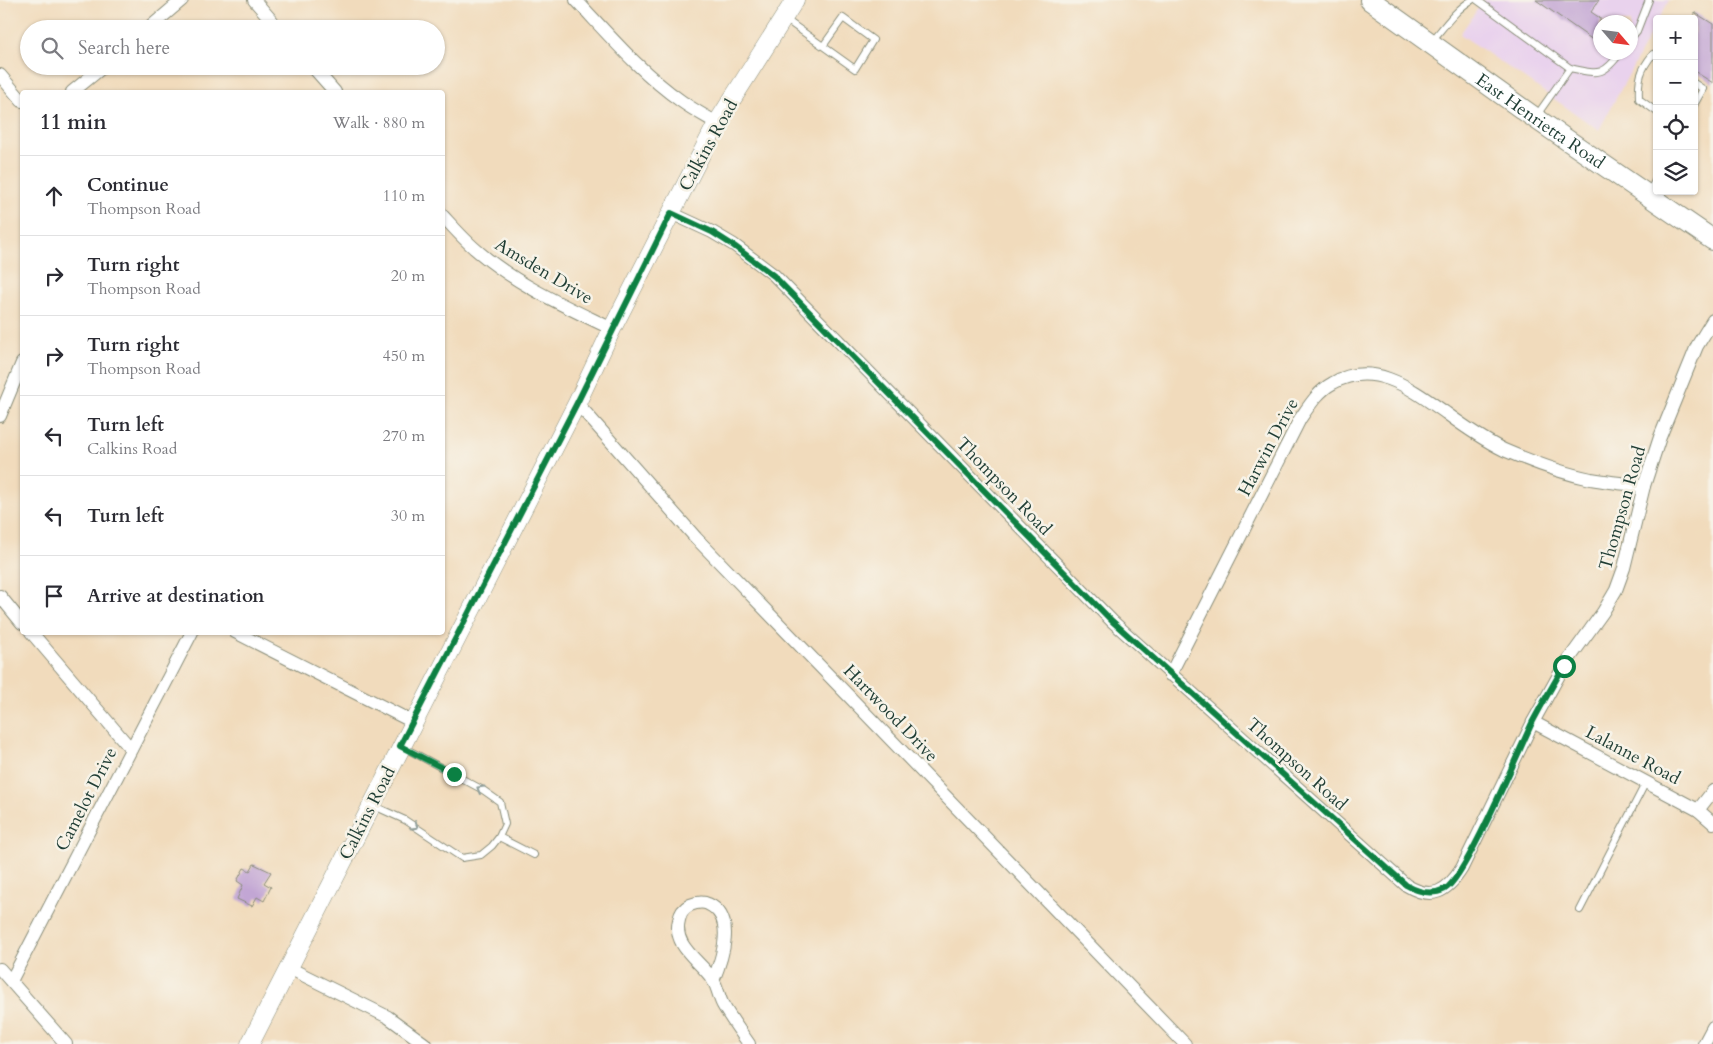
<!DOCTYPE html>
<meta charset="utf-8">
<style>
:root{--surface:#fff;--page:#f2f2f3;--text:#2b2b33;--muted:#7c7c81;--line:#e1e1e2}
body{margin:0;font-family:Cardo,serif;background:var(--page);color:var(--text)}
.controls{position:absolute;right:15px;top:15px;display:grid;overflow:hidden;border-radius:5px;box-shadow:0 1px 4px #0004}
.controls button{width:45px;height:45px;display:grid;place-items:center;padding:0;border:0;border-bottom:1px solid var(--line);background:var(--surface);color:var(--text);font:25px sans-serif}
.compass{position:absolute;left:1593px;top:15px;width:45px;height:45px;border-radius:50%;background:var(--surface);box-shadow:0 1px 4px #0004;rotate:118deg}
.stop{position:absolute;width:15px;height:15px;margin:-11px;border:4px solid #0b8043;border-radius:50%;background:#fff}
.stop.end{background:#0b8043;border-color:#fff;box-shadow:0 1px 5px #0008}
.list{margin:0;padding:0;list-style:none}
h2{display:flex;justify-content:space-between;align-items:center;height:65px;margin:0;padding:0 20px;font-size:21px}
h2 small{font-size:16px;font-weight:400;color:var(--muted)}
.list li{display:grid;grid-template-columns:32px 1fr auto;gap:15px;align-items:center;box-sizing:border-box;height:80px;padding:0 20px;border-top:1px solid var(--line)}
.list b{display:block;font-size:19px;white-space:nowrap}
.list p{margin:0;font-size:16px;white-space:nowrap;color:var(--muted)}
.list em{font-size:16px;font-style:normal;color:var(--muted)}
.icon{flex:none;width:28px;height:28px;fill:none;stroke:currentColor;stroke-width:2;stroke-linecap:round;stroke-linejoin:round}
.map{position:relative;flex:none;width:1713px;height:1044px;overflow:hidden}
.search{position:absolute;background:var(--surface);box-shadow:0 1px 4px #0004;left:20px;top:20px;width:425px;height:55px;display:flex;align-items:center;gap:12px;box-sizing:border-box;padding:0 18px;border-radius:28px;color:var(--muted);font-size:19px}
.panel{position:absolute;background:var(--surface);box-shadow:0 1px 4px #0004;left:20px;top:90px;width:425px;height:545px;border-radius:5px}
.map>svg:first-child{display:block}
.built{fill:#e9d2ed;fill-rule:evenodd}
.building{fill:#c2a6d4}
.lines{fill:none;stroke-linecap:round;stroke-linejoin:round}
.service-casing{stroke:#888c78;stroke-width:8}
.minor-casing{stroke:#888c78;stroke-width:14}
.secondary-casing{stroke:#888c78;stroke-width:19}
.primary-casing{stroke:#888c78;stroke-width:22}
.service{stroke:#fff;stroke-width:6}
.minor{stroke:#fff;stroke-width:12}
.secondary{stroke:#fff;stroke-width:18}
.primary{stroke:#fff;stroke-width:20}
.oneway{stroke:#8f9e9a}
.route{stroke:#0b8043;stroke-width:6}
.labels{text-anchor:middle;stroke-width:5;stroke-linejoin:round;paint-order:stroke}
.street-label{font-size:18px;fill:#1f3d34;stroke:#f7f3e8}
</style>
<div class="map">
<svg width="1713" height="1044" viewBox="0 0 1713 1044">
<rect width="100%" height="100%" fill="#f7f3e8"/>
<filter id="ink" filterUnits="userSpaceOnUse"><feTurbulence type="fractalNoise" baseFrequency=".02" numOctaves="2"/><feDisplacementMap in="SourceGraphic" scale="10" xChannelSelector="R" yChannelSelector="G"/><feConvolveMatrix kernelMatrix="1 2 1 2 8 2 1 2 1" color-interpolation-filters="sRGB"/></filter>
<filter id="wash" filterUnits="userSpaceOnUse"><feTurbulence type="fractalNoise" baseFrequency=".0096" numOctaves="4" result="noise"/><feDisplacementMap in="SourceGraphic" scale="20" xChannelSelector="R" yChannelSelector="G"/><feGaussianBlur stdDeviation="1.12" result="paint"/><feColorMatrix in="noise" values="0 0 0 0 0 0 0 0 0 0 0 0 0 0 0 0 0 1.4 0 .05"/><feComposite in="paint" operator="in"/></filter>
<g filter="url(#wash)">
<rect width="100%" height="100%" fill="#f1dbbc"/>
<path class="built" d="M1484,0H1669L1659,19H1657V22L1599,130L1460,34ZM1600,22H1630V52H1600Z"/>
<g id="blocks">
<g class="building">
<polygon points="1536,0 1599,0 1591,12 1600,18 1600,45"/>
<polygon points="1694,12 1713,24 1713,83 1694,71"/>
<polygon points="254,864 271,872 264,883 271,887 264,901 257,897 252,906 237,899 243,885 237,881 244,868 250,871"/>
</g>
</g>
</g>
<g filter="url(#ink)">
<use href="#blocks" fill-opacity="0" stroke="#888c78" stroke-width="1"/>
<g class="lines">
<g class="service-casing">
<g id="service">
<polyline points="1477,0 1570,68"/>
<polyline points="785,19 855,69 873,40 843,18 823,46"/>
<polyline points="1630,39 1637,31 1649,0"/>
<path d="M1431,42C1443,28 1456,9 1472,0"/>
<path d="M1657,57L1653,54C1640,70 1638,79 1639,99L1657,112"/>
<polyline points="1694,83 1703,89 1694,105"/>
<path d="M1537,115L1570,68C1598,74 1603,77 1621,52"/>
<polyline points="1648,194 1657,177"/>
<polyline points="372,805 405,820 462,858 481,855 492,846 499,837 505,824 500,802 483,790 403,747"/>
<polyline points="499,837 534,855"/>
<polyline points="1580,910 1646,782"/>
</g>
</g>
<g class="minor-casing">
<g id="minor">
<polyline points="254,0 279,29"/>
<path d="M576,0C609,35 641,73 681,101C692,109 705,116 717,123"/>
<polyline points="148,29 182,0"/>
<polyline points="312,66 335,92"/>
<polyline points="0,75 22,101"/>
<polyline points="72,92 104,66"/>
<path d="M671,213L712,232L734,245L774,275L1112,621L1406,885C1432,901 1447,892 1462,868L1533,722L1564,666L1603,612L1616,590L1624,568L1644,486L1660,437L1697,346L1713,320"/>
<path d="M442,215C454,228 466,242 480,253C519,286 567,307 612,329"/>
<polyline points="577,403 696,538 1185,1044"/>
<polyline points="0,416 22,363"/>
<polyline points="0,596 22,623"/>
<polyline points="31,632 131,749"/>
<polyline points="235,632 413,722"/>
<path d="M1170,675L1300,419C1309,406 1318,391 1333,383C1374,359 1413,390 1446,413C1465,427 1484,440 1504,450C1532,462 1561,473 1591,479C1608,482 1626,484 1644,486"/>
<polyline points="1533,722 1698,810 1713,823"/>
<polyline points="1698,810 1713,791"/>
<polyline points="289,968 388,1017 425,1044"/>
<polyline points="0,969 66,1044"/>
<polyline points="11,981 192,632"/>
<path d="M713,981C722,959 737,917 708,904C702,901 695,903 690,905C684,908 680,914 679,920C672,947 701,961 713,980C718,988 719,998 723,1005C731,1019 740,1031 749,1044"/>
<polyline points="1704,1044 1713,1027"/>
</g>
</g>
<g class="secondary-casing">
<polyline id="secondary" points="250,1044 577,403 612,329 717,123 795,0"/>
</g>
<g class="primary-casing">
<g id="primary">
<path id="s1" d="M1370,0L1535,118L1713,240"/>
</g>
</g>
<use href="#service" class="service"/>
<use href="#minor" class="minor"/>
<use href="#secondary" class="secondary"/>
<use href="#primary" class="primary"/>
</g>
<defs><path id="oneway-chevron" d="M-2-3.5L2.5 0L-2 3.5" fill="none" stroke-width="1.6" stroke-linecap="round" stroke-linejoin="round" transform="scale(1.25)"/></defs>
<g class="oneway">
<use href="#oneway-chevron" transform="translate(480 789) rotate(-149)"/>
<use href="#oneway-chevron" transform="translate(415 826) rotate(32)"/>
</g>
</g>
<g class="lines" filter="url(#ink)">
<path class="route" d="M454,774L400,746L577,403L671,213L712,232L734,246L774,276L1112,621L1406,885C1418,892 1431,896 1445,889C1465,879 1519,750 1532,723C1542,704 1553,685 1564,666"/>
</g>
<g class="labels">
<g class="street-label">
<text dy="6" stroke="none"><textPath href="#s1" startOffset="209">East Henrietta Road</textPath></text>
<text transform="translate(708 145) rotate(-61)" y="6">Calkins Road</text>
<text transform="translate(544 271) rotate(31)" y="6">Amsden Drive</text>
<text transform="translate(1268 447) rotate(-62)" y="6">Harwin Drive</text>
<text transform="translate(1004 486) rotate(46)" y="6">Thompson Road</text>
<text transform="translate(1622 508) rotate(-74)" y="6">Thompson Road</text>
<text transform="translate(891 713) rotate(46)" y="6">Hartwood Drive</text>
<text transform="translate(1633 755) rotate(28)" y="6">Lalanne Road</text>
<text transform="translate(1297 764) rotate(42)" y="6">Thompson Road</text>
<text transform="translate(86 799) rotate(-63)" y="6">Camelot Drive</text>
<text transform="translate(367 813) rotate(-63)" y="6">Calkins Road</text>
</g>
</g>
</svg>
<div class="controls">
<button>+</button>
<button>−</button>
<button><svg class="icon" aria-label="locate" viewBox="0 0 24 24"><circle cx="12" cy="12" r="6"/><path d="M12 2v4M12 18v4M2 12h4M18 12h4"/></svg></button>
<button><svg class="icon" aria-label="layers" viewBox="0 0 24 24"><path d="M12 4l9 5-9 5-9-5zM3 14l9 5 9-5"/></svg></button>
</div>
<svg class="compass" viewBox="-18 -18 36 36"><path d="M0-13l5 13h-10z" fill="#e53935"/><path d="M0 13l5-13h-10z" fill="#7c7c81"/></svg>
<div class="stop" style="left:1564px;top:666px"></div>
<div class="stop end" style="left:454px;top:774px"></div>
<div class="search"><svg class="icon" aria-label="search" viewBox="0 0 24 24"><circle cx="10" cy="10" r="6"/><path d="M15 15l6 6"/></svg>Search here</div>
<section class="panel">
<h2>11 min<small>Walk · 880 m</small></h2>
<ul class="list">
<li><svg class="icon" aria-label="ahead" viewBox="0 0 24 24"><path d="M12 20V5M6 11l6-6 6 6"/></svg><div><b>Continue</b><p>Thompson Road</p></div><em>110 m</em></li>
<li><svg class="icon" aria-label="right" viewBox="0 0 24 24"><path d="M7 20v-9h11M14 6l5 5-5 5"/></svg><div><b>Turn right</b><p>Thompson Road</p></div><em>20 m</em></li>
<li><svg class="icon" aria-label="right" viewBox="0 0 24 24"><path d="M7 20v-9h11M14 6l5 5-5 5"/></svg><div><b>Turn right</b><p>Thompson Road</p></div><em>450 m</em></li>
<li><svg class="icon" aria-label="left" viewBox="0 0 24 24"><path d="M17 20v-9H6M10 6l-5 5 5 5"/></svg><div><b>Turn left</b><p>Calkins Road</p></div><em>270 m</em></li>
<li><svg class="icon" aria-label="left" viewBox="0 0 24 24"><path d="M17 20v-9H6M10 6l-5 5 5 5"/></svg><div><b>Turn left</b></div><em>30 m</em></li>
<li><svg class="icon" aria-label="arrive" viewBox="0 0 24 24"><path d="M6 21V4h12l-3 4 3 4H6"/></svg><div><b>Arrive at destination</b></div></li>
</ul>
</section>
</div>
